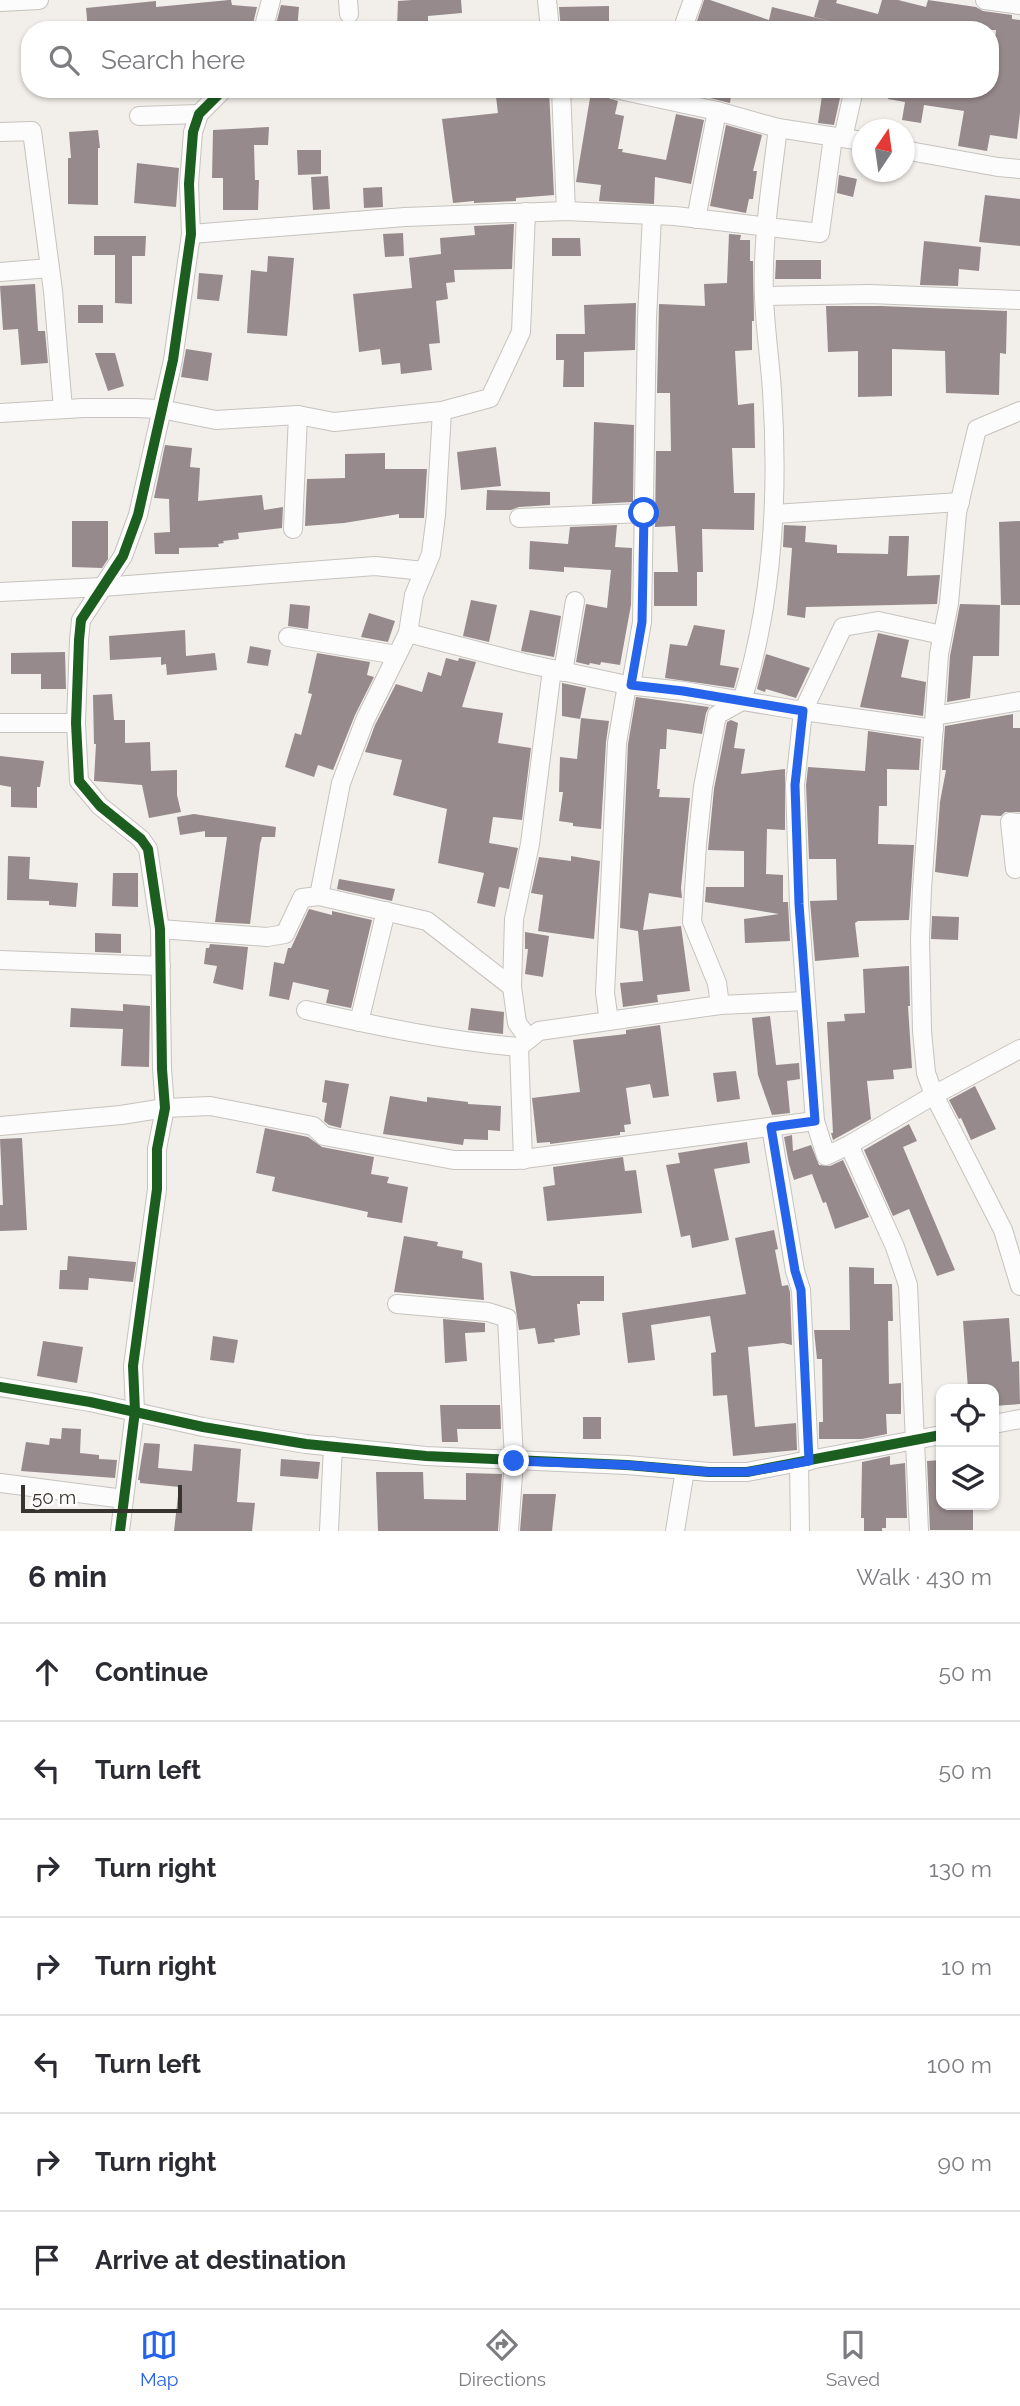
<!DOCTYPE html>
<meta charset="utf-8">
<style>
:root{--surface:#fff;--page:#f7f7f7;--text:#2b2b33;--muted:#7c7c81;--line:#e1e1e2;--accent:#2563eb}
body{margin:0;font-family:Raleway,sans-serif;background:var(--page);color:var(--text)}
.controls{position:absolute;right:21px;bottom:21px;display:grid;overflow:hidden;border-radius:14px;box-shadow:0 2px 5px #0004}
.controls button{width:63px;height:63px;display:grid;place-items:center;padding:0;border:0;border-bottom:2px solid var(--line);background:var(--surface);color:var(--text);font:35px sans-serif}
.compass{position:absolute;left:852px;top:119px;width:63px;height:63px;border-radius:50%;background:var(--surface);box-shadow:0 2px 5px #0004;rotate:13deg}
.scale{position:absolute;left:21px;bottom:18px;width:161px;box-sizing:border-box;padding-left:7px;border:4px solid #373430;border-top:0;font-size:19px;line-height:24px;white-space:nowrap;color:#373430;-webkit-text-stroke:5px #fefdfb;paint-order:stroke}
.stop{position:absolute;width:21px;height:21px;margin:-16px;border:5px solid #2563eb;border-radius:50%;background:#fff}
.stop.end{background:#2563eb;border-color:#fff;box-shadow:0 2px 7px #0008}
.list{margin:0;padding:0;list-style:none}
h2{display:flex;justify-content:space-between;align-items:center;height:91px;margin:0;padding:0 28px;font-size:30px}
h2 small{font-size:23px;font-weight:400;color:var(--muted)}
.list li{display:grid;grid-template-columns:46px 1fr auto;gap:21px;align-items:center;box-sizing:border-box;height:98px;padding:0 28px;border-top:2px solid var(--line)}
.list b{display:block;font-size:26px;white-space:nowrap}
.list em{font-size:23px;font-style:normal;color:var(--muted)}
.icon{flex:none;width:38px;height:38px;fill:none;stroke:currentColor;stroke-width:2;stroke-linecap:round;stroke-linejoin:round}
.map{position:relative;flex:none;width:1020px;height:1531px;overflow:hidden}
.search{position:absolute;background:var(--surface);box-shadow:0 2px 5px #0004;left:21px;right:21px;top:21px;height:77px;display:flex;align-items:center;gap:18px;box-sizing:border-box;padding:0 24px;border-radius:28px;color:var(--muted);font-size:26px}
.sheet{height:777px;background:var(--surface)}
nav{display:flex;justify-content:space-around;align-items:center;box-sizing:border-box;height:98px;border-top:2px solid var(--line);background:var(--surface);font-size:19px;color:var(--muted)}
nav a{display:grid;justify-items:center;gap:4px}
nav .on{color:var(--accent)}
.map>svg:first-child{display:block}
.building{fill:#978a8d}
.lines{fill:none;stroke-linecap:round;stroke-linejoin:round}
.street-casing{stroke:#c6c3bf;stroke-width:20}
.street{stroke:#fdfcfc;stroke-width:18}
.cycleway-casing{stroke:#fefdfb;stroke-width:15}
.cycleway{stroke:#1b5e20;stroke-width:10}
.route{stroke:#2563eb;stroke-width:9}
</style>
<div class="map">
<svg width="1020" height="1531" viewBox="0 0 1020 1531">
<rect width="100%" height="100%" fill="#f2eee9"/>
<g class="building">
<polygon points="229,0 231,0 232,5 257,7 253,24 233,23 234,30 88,30 86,8 156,1 156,7"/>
<polygon points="412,0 461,0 462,13 428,16 428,26 397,28 398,1"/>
<polygon points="704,0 710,0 769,20 772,7 837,23 814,17 819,0 837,0 836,3 878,14 882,0 898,0 926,7 928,0 976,7 983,11 1012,15 1012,19 1020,20 1020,113 1017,139 990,135 987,151 958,146 964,111 924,105 921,123 902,120 905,102 888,99 889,89 991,89 996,30 861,30 837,23 837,30 694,30"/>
<polygon points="281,5 299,7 297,30 275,28"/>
<polygon points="609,6 609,30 561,30 559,7"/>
<polygon points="495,89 549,89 554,195 516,198 516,201 474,203 474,201 453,203 442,119 498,113"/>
<polygon points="681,89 706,89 731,94 730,103 681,91"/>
<polygon points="823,89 842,89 834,125 818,123"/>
<polygon points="591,92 605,94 608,98 618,101 615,114 624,116 618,149 623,149 622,152 666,160 676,114 704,120 691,184 655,177 654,204 599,201 601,185 576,182"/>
<polygon points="726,125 762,135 753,171 757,171 753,199 749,199 746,213 710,206"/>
<polygon points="269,127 268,145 254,145 255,180 259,180 258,210 223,210 223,178 212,178 213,130"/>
<polygon points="98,130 100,148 98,148 98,205 68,204 68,158 71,158 69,132"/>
<polygon points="297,150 321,150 321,174 298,175"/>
<polygon points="137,163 179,168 176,207 134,203"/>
<polygon points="839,175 857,179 853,197 837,193"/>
<polygon points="328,176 330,209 313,210 311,177"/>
<polygon points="382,187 383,207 364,208 363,188"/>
<polygon points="985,195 1020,199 1020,246 979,242"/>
<polygon points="514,224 512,269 454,270 455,282 446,283 448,299 436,301 440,343 429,344 432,370 401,374 400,363 382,365 380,349 359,352 353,294 412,288 409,258 441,254 440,238 475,235 474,226"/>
<polygon points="403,233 404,256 385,257 383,234"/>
<polygon points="729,234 741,235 740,240 750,240 750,261 753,261 754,321 752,321 752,350 735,351 738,405 754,403 755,448 732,448 734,493 755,493 754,530 702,529 703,572 697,572 697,606 654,606 654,572 678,572 675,526 655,527 656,451 671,451 670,393 657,393 659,304 705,306 704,284 727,283"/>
<polygon points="94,236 146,236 145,256 132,256 132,304 115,303 115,255 94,255"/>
<polygon points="552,238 580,238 581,256 552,256"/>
<polygon points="924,241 981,247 979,271 959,269 958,286 920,285"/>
<polygon points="268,256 294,258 287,336 247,333 251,270 267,272"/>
<polygon points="776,260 821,260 821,279 775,279"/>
<polygon points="199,273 223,275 219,301 197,299"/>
<polygon points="35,284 38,331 45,331 48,363 21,365 18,329 3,330 0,286"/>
<polygon points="636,303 635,350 584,352 584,387 563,387 564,360 556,360 556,334 585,334 584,305"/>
<rect x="78" y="305" width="25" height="18"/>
<polygon points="826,306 881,306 1007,311 1006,354 1000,353 999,395 946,393 945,351 892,349 892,396 858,397 858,351 828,352"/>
<polygon points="186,349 212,353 208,381 181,377"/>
<polygon points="95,353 115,353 124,386 108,391"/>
<polygon points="594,422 634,425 633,502 592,504"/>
<polygon points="165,445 192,448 190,467 200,468 198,501 262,495 264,510 283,507 282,528 238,533 239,539 223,541 224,543 218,544 219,547 179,548 179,554 155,554 154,533 170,532 169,499 154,498"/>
<polygon points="496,447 501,486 461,490 457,452"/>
<polygon points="385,453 385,469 427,469 424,518 399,518 399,514 344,523 305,526 307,479 345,478 345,454"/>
<polygon points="487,490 550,492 550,505 519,507 511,510 486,510"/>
<polygon points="72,521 108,521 108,559 102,568 72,567"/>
<polygon points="1020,521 1020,605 1001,605 999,522"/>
<polygon points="617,525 615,547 632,548 631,605 620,665 601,662 600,665 590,663 589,665 576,662 586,604 607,608 611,570 564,567 564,572 529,569 530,541 568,544 570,527"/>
<polygon points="784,525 806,526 805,542 837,545 837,553 888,554 889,536 909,536 907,576 940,575 937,604 806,607 805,618 787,615 792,548 783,547"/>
<polygon points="471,600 497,605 489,642 463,636"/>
<polygon points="290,604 310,606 308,629 288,626"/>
<polygon points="960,604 1000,605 999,656 973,656 970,698 947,702 950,656"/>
<polygon points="530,610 561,616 554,657 521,651"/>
<polygon points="369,613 395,621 388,642 361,637"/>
<polygon points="694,625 725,630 720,665 739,668 734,688 665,678 670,644 687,646"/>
<polygon points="185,630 186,656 215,653 217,670 167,675 166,664 161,665 161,657 110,660 109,636"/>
<polygon points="878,633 909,640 901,677 926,682 923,716 860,707"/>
<polygon points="250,646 271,650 268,666 247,663"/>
<polygon points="65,652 66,689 41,689 41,674 11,674 11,653"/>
<polygon points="317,653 370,662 367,675 374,677 355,715 333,770 318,765 314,777 285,767 295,733 301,735 312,694 308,693"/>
<polygon points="766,654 810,668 796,698 766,689 765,692 757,689"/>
<polygon points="446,658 458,661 459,658 476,662 462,707 503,713 498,743 531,748 522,820 493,817 489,843 518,848 509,889 499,887 495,907 477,903 484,873 438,863 447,809 393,795 402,760 365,752 375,725 396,684 422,692 428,672 441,676"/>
<polygon points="562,683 586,688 580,719 562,716"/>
<polygon points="112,694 114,720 125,720 125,743 150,742 151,771 177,770 177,795 181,812 149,818 142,785 94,781 96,744 94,744 93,695"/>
<polygon points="636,697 709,707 706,713 702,734 667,729 666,749 660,749 657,789 660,789 659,797 690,798 681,888 682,898 649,893 643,930 681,926 690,991 657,995 658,1002 623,1007 620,983 643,981 638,931 620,928 628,744"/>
<polygon points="1013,714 1013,728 1020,728 1020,812 1005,812 1001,816 981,815 968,877 935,872 940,802 946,770 942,770 945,726"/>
<polygon points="581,718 609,721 606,742 601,829 573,826 573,823 559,821 563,792 559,792 560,757 577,759"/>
<polygon points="731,720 738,723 734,748 745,749 741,774 785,769 785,830 767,829 766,874 783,875 783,902 788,902 790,941 745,943 744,919 779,914 705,902 706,887 744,887 744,851 708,850 714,789 727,722"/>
<polygon points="868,731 921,739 919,770 887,769 887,806 879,806 878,844 914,845 909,920 858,921 855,923 859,957 815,961 810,901 837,900 836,859 809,859 806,785 808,767 865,771"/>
<polygon points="0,756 44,761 40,787 37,787 37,808 11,807 11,787 0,785"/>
<polygon points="194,814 276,827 275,837 262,837 260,844 250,924 215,922 227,837 205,837 205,831 180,835 177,817"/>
<polygon points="8,856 30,857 29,879 78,883 76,907 49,905 49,901 7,900"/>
<polygon points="571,856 600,861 594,939 538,931 543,895 531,893 539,857 571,861"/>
<polygon points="113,873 138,873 138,907 112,906"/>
<polygon points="339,879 395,889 392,901 337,889"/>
<polygon points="309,909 332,915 332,911 372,920 351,1008 326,1003 329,990 293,982 289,1000 269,996 274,962 284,964 288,948 291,948"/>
<polygon points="932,916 959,917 958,940 931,939"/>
<polygon points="525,932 549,936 543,977 525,974 528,949 525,949"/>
<polygon points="95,933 121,934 121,953 95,952"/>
<polygon points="210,944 248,947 243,990 213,983 217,966 204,964 206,948 209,948"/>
<polygon points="909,966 910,1006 908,1006 912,1068 893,1070 894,1079 867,1081 871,1119 833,1140 831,1133 833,1133 827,1022 845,1021 844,1014 865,1013 863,969"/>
<polygon points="123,1004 150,1006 149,1067 121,1066 123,1029 70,1027 71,1008 123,1011"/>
<polygon points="471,1008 504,1012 503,1034 468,1030"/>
<polygon points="770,1016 776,1065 799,1063 800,1079 787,1081 790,1113 772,1115 758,1075 752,1018"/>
<polygon points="660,1025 669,1096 653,1098 650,1084 626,1088 631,1124 624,1125 625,1132 620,1132 620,1135 550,1144 550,1142 537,1143 532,1098 580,1092 573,1040 626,1034 626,1030"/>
<polygon points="736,1071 740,1099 717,1102 713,1073"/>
<polygon points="325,1080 349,1084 341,1128 329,1125 324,1121 327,1103 322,1102"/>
<polygon points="975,1086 996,1129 971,1140 961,1118 959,1119 949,1100"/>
<polygon points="390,1096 427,1102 427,1097 468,1102 468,1104 501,1106 500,1131 488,1130 488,1140 464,1139 463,1145 383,1134"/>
<polygon points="909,1124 917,1141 903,1147 955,1270 937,1276 909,1209 893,1216 864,1150"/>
<polygon points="265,1128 308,1137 322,1147 374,1157 371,1174 389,1177 387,1183 408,1187 402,1223 367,1217 368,1212 272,1191 275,1177 256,1173"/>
<polygon points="792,1135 793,1151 811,1145 819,1165 830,1166 843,1160 869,1217 835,1229 826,1202 823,1203 812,1174 794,1180 789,1164 784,1137"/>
<polygon points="22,1138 27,1230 0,1231 0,1205 3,1205 0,1139"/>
<polygon points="747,1142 750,1163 714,1169 729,1240 692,1248 690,1235 681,1237 666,1165 680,1163 678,1153"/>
<polygon points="623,1157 625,1171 636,1170 642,1213 547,1221 543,1187 555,1185 553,1167"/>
<polygon points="774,1230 778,1249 775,1250 782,1286 788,1285 790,1292 792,1345 783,1343 748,1347 755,1427 796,1423 797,1450 733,1456 727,1395 713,1396 711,1353 716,1352 710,1316 651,1325 655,1360 628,1363 622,1313 746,1294 735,1238"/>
<polygon points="404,1236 438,1242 437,1246 463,1251 462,1258 482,1263 484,1300 394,1292"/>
<polygon points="68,1256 136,1262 133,1282 89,1278 88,1290 59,1289 60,1270 67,1270"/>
<polygon points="849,1267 874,1268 874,1284 892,1284 893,1321 888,1321 889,1384 901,1383 901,1414 886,1414 887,1434 862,1439 819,1439 819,1422 823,1422 822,1359 817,1359 814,1330 850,1330"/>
<polygon points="510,1271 533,1276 604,1276 604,1301 580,1301 580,1304 577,1304 580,1335 554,1339 555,1342 538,1344 535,1328 519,1330"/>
<polygon points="1009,1318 1012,1362 1019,1361 1020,1404 994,1406 994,1389 968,1389 963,1321"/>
<polygon points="443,1319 485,1323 485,1332 465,1333 467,1361 445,1363"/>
<polygon points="213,1336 238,1340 234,1363 210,1360"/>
<polygon points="43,1341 83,1347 77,1383 37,1376"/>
<polygon points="440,1405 500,1405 501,1429 457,1429 458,1442 442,1442"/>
<rect x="583" y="1417" width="18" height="22"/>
<polygon points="62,1428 81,1429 80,1453 99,1455 99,1459 117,1460 115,1478 21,1471 26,1442 49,1445 50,1438 61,1439"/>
<polygon points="144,1443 160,1444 158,1468 192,1471 194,1444 241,1449 237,1502 255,1503 252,1531 174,1531 179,1487 140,1483 140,1480 138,1480"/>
<polygon points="890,1456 890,1465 905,1463 907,1518 886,1518 886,1528 882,1528 882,1531 864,1531 864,1518 861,1518 862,1462"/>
<polygon points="281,1459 320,1462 318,1479 280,1476"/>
<polygon points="941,1460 941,1505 973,1505 973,1530 930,1530 927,1461"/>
<polygon points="376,1472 423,1472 424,1499 466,1500 466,1473 502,1474 498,1531 378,1531"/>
<polygon points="523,1494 556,1494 552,1531 520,1531"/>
</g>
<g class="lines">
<g class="street-casing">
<g id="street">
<polyline points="348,0 349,14"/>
<polyline points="547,0 550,30"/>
<polyline points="985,0 1020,5"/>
<polyline points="0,2 39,0"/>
<polyline points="263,30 271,0"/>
<polyline points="682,30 693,0"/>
<polyline points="561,89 566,211"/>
<polyline points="615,89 717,111 778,128 862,141"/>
<polyline points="139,116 199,114"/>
<polyline points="0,132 32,131 53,291 63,409"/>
<polyline points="843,138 854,89"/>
<polyline points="904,150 998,167 1020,169"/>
<polyline points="696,219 717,111"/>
<polyline points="191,234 405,217 566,211 675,216 820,233 833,137"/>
<polyline points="0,272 50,268"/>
<polyline points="764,296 870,294 1020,300"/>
<polyline points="1020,411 977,429 957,513 949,603 939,654 922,889 920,938 922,1031 926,1073 934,1095 1003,1230 1020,1286"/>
<polyline points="0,413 83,408 135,408 161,409 216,420 298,415 334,422 442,411 490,398 521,332 526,212"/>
<polyline points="774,514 960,502"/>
<polyline points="519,518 644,513"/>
<polyline points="293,529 298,415"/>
<polyline points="0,592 102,587 375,566 424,571"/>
<polyline points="408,633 524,663 627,685 683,691 803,711 934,729"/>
<polyline points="942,635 878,621 843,627 803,711 795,785 799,904 815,1121 826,1156 849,1145 934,1095 1020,1049"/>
<polyline points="288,637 397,655"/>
<polyline points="563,672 575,601"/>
<polyline points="631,685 642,622 647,318 652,215"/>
<polyline points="935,716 1020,701"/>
<polyline points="0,723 76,723"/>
<polyline points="1015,869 1010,822 1020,823"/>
<polyline points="319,896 341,783 365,720 408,633 414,595 431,554 436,515 442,411"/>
<polyline points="160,929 267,937 285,934 302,898 319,896 427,921 512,987"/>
<polyline points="0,960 161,966"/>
<path d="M720,1005L717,983L692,922L697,844L703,787L717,715L742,701C773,601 779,495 772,391C770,360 765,328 764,296C762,240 771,184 778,128"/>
<path d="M306,1010C376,1026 447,1041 519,1047"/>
<polyline points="609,1021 605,993 617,743 627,685"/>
<polyline points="359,1022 386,911"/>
<polyline points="529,1039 517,1023 512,987 514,919 530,844 552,669"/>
<polyline points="0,1126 121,1115 165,1108 210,1106 313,1126 324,1136 454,1160 516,1160 815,1121"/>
<polyline points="771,1127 795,1271 801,1290 809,1461"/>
<polyline points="849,1145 895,1247 908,1285 919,1531"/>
<polyline points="523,1160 519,1047 539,1031 720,1005 806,1001"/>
<polyline points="397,1304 488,1312 507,1318 514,1460 509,1531"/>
<polyline points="0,1387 90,1402 203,1427 306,1444 426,1456 627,1465 709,1472 747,1472 941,1435"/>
<polyline points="994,1424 1020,1419"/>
<polyline points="799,1462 800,1531"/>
<polyline points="0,1483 124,1499"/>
<polyline points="120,1531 135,1411 133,1366 157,1189 157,1149 165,1108 162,1069 160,929 148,849 141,839 100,806 79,781 76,723 79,640 81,620 123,556 138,515 173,360 191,234 189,184 193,132 199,114 224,89"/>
<polyline points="329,1531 333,1446"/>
<polyline points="675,1531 685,1470"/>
</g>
</g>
<use href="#street" class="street"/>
<g class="cycleway-casing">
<g id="cycleway">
<polyline points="0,1387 90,1402 203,1427 306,1444 426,1456 627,1465 709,1472 747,1472 941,1435"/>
<polyline points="120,1531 135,1411 133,1366 157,1189 157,1149 165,1108 162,1069 160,929 148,849 141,839 100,806 79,781 76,723 79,640 81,620 123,556 138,515 173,360 191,234 189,184 193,132 199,114 224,89"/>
</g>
</g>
<use href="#cycleway" class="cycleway"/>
</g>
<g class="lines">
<polyline class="route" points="514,1461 627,1465 709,1472 747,1472 809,1461 801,1290 795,1271 771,1127 815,1121 799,904 795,785 803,711 683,691 631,685 642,622 644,513"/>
</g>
</svg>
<div class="controls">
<button><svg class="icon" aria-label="locate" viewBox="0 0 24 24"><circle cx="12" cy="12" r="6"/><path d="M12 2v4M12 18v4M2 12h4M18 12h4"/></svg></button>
<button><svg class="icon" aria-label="layers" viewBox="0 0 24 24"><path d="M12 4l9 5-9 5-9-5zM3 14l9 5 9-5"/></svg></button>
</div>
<svg class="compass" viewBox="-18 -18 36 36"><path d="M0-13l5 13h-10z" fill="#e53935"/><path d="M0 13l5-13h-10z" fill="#7c7c81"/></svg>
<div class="scale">50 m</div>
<div class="stop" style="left:644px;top:513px"></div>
<div class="stop end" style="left:514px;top:1461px"></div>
<div class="search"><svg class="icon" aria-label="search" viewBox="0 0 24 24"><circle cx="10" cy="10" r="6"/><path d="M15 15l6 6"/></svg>Search here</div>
</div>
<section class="sheet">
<h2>6 min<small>Walk · 430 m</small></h2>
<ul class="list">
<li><svg class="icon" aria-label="ahead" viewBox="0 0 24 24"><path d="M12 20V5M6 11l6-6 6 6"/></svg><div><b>Continue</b></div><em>50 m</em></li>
<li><svg class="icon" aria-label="left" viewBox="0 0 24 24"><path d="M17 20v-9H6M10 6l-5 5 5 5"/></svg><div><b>Turn left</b></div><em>50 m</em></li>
<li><svg class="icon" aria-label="right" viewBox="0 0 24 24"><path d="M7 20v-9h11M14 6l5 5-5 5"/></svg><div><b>Turn right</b></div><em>130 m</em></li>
<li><svg class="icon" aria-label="right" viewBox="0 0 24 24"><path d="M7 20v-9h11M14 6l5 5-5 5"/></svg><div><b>Turn right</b></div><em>10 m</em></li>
<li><svg class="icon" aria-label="left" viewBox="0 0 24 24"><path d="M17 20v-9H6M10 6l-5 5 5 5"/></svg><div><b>Turn left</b></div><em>100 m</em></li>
<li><svg class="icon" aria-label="right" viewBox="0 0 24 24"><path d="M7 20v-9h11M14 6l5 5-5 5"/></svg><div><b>Turn right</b></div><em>90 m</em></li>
<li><svg class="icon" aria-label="arrive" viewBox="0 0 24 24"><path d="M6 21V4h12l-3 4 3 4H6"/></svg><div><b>Arrive at destination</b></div></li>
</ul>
</section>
<nav>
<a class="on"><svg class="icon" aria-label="map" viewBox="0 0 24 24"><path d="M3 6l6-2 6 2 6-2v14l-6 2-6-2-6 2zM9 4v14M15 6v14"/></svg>Map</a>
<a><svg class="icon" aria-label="directions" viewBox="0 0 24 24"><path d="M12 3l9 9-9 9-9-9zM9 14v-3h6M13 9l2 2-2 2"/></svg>Directions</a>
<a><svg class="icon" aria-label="saved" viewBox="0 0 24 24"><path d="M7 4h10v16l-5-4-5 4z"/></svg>Saved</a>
</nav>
